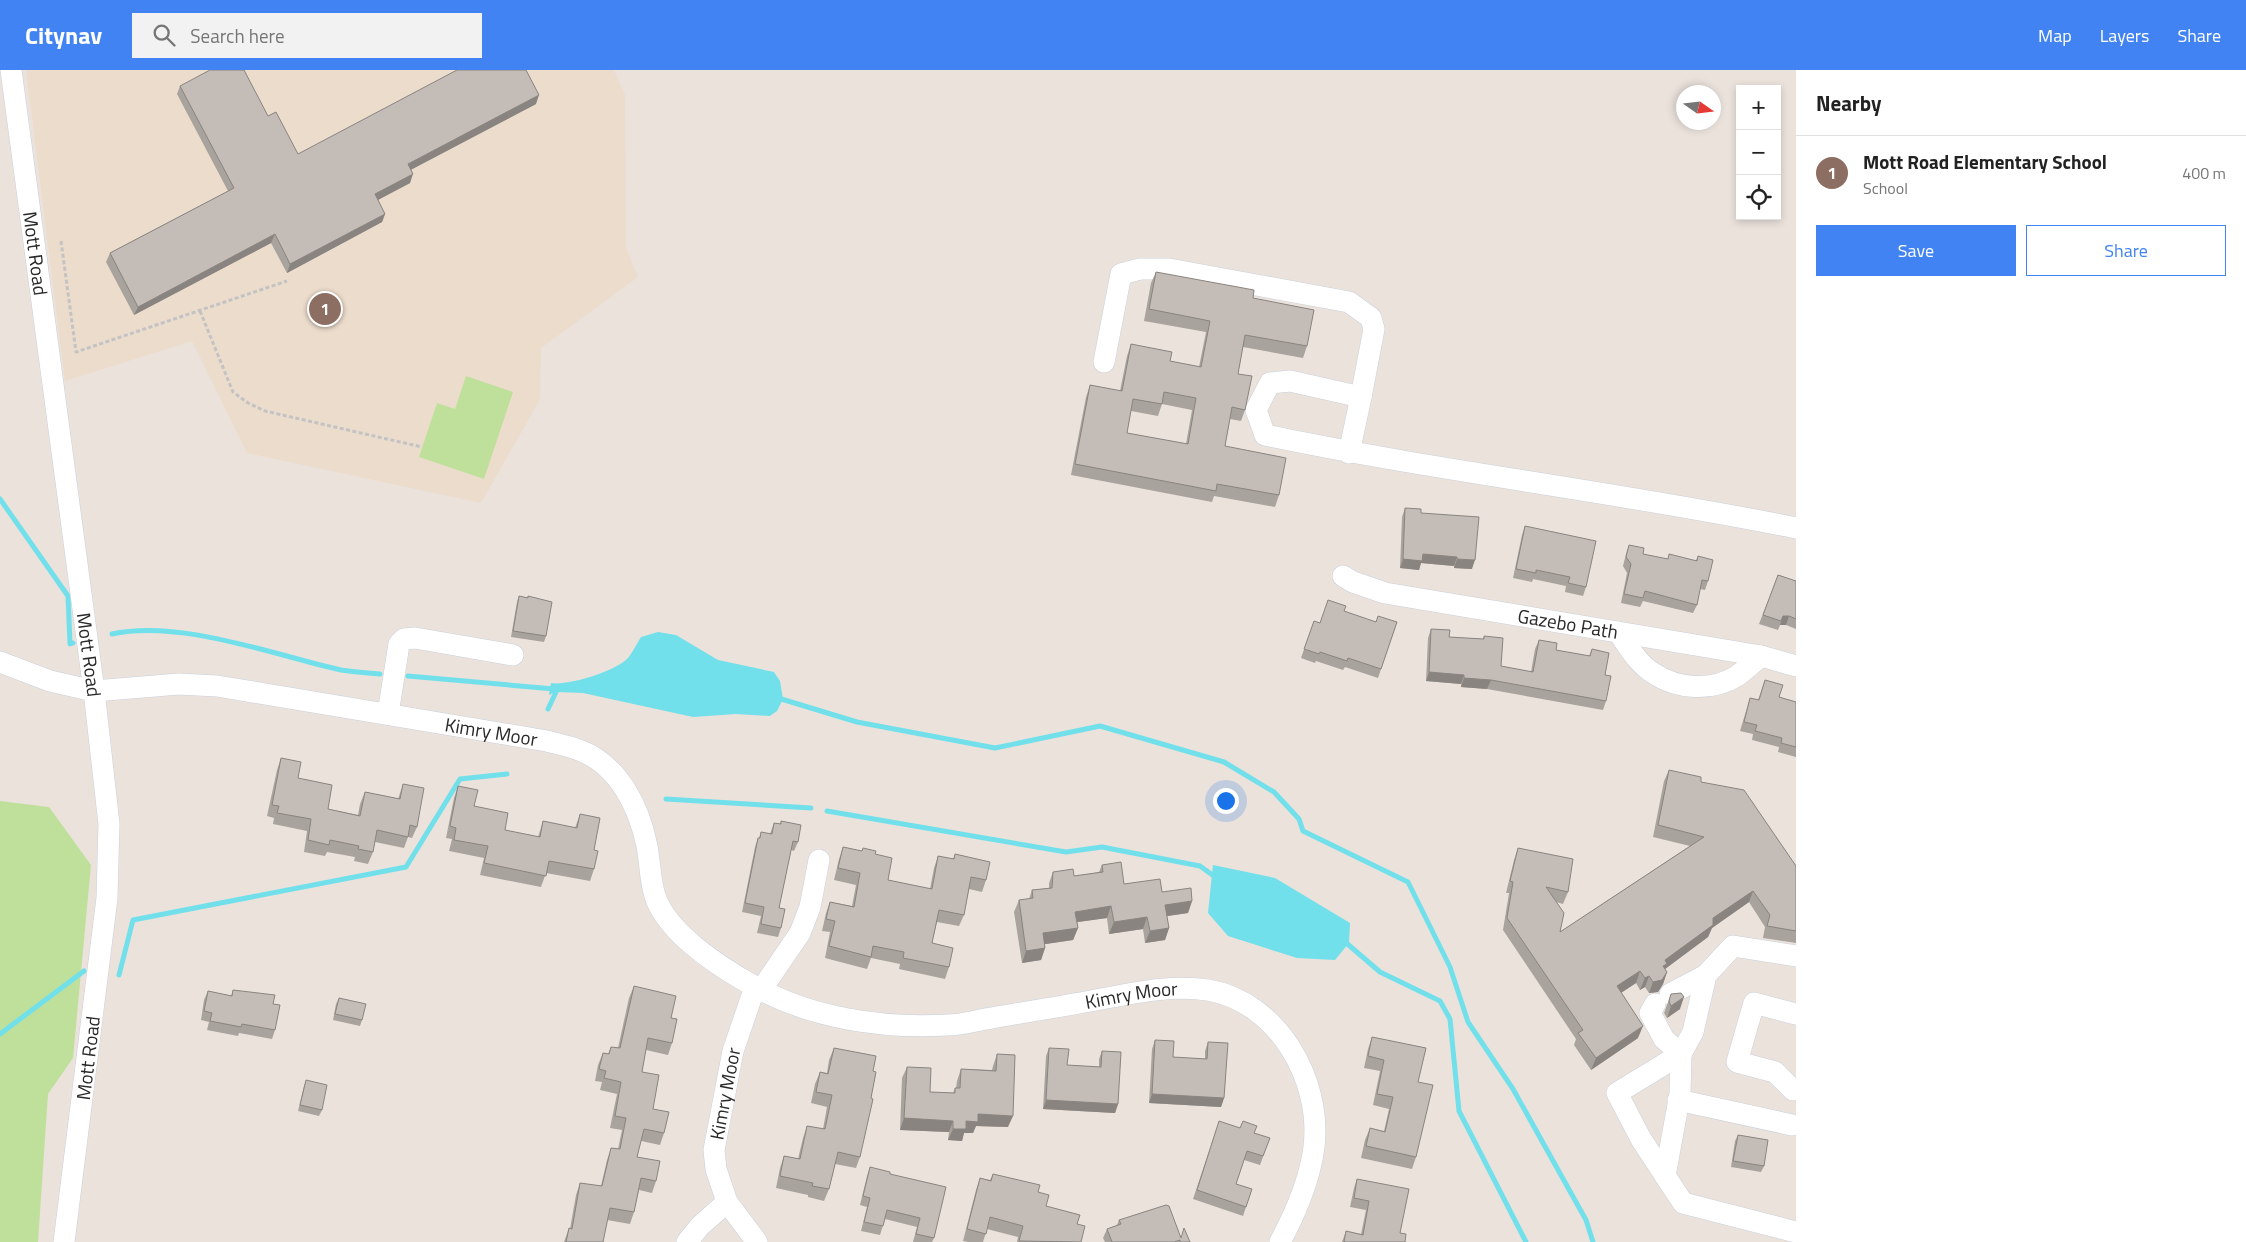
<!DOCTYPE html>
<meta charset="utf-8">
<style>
:root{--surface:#fff;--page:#f2f2f2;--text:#222;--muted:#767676;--line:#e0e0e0;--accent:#4183f3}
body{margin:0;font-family:"Titillium Web",sans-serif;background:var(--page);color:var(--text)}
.controls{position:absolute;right:15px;top:15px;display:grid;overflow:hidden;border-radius:0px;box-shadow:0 2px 8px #0003}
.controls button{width:45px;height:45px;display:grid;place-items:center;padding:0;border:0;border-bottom:1px solid var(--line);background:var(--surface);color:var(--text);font:25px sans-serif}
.compass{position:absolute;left:1676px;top:15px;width:45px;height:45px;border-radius:50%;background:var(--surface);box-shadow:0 2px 8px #0003;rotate:104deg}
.you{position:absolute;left:1225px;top:730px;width:18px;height:18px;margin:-12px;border:4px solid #fff;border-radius:50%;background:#1a73e8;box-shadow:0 0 0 8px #1a73e833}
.badge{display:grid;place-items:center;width:32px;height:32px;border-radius:50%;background:var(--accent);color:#fff;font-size:16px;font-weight:700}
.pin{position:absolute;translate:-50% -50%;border:2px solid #fff;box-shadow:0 1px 5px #0006}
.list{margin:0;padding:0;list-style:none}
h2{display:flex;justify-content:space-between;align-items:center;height:65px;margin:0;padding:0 20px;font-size:21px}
h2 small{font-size:16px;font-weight:400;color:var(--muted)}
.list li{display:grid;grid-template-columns:32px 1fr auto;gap:15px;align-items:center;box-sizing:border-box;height:75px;padding:0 20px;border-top:1px solid var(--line)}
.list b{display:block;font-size:19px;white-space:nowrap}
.list p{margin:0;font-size:16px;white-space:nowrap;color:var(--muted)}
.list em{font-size:16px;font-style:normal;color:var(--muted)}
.actions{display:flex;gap:10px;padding:15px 20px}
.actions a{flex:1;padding:11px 0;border:1px solid var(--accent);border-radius:0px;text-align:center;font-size:18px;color:var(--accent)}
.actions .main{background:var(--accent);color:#fff}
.icon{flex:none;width:28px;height:28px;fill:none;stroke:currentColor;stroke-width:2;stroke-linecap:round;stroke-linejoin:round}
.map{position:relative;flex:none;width:1796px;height:1172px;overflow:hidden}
header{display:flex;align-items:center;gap:30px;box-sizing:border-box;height:70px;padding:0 25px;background:var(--accent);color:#fff}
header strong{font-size:24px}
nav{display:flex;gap:28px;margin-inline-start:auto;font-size:18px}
.search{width:350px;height:45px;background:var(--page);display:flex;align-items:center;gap:12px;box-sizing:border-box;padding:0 18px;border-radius:0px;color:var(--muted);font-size:19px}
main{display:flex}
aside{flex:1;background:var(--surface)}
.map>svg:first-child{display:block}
.education{fill:#ecdccc}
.green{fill:#bfe09a}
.water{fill:#72e0ea}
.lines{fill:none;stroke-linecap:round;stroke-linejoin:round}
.stream{stroke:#72e0ea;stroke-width:5}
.minor-casing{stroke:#cad0db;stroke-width:22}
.path{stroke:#c3c3c3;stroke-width:3;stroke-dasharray:4 2.5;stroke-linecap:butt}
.minor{stroke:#fff;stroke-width:21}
.wall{fill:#a9a39d;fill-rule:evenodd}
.shaded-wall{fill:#898480}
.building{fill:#c4bdb7;stroke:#898480;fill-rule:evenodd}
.labels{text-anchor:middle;stroke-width:4;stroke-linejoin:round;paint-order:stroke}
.street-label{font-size:19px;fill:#292929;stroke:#fff}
</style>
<header>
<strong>Citynav</strong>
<div class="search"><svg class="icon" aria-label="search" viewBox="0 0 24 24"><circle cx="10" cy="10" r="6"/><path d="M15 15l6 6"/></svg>Search here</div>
<nav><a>Map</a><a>Layers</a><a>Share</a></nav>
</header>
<main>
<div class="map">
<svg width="1796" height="1172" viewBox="0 0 1796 1172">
<rect width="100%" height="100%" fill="#ebe2dc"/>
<polygon class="education" points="26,0 614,0 625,25 626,178 638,207 541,278 540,329 481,433 247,383 192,271 65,311"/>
<g class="green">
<polygon points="466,306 513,322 484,409 419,387 437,333 455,339"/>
<polygon points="0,731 49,737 91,795 73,988 48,1024 38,1172 0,1172"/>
</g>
<g class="water">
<path d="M658,562L676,565L718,590L774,602L780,611L783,629L777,641L770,646L736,644L693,647L583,623L556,622L549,625L551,613C568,616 616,601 628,588C633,582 637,573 641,567Z"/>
<polygon points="1213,795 1275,808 1350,853 1349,873 1335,890 1297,888 1228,866 1208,843"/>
</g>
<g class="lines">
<g class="stream">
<polyline points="0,429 68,526 70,574 73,573"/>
<path d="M112,564C180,549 274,585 341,600C354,602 367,603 380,604"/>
<polyline points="408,606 554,619"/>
<polyline points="778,628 857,652 995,678 1100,656 1224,692 1274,722 1299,749 1303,761 1408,812 1450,897 1468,952 1513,1019 1586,1150 1593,1172"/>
<polyline points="548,639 556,622"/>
<polyline points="666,729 811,738"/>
<polyline points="827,741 1066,782 1102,777 1200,796 1218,809"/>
<polyline points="1344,871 1380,902 1440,931 1450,949 1459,1041 1526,1172"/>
<polyline points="119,905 133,850 406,797 460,709 507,704"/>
<polyline points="0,964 84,901"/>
</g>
<g class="minor-casing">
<g id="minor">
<path id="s1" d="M11,0L94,621L109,754L107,828L64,1172"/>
<polyline points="1104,292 1121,204 1140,199 1169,199 1349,232 1371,248 1374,259 1361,327"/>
<path d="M1349,383L1361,327L1290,311L1270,313L1256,340L1265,365C1441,402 1620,422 1796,458"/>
<path id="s2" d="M1343,506L1353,512L1385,523L1761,586L1796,596"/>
<path d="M1618,562C1628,576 1638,594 1653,603C1677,619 1711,622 1737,606C1745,600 1753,593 1761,586"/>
<path id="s3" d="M0,592L50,611L94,621L179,614L217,616L547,671C557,674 569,676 579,680C619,695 639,737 647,776C650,792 650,810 655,826C667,863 720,897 752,915C809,948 883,959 948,955C962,955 977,950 992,948C1025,942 1058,937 1091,931C1130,924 1169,914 1208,920C1278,932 1322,1010 1314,1077C1310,1109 1295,1144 1280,1172"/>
<polyline points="388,644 399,574 404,569 415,568 513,585"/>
<polyline points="1796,886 1733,876 1706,905 1693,962 1681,984 1617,1023 1641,1069 1683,1133 1796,1162"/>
<polyline points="761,920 800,863 810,837 819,790"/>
<polyline points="1670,924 1706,905"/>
<polyline points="1655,934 1650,943 1664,969 1681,984 1680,1024 1665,1106"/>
<polyline points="1793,1020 1775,1002 1737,992 1754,933 1796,944"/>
<polyline points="1678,1030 1792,1055"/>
<polyline points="727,1132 757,1172"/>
<path id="s4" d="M687,1172L700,1156L727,1132L716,1099L714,1080L733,981L755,917"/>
</g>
</g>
<g class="path">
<polyline points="61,171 76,282 287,211"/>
<polyline points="200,241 233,322 248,333 265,341 422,377"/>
</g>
<use href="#minor" class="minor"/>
</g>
<g class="wall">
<polygon points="180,16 268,46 298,84 536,34 411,99 410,113 378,130 385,144 382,152 287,203 271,173 134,245 106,192 110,183 228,121 177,24"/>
<path d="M1156,202L1253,228L1307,276L1303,288L1243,277L1238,304L1245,340L1241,351L1230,349L1225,376L1279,425L1275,437L1214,426L1212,432L1071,405L1086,327L1090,315L1120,321L1127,286L1131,274L1170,291L1199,297L1206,262L1144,251L1151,213ZM1162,334L1192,340L1186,374L1127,363L1131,341L1158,346Z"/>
<polygon points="1405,438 1421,443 1472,499 1454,498 1454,496 1421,493 1419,500 1400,498 1402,447"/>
<polygon points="1525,456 1586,517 1583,526 1565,522 1566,516 1533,509 1532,512 1513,508 1522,465"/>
<polygon points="1629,475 1643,484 1668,489 1696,490 1698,486 1708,511 1705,520 1700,519 1697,535 1693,543 1643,531 1640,537 1621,533 1627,503 1623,496 1626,484"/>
<polygon points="1778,505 1796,511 1796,559 1786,555 1780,555 1778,560 1759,554"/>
<polygon points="519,526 527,528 528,526 546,566 544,572 511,567 517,532"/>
<polygon points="1314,551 1320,553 1397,552 1378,608 1345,597 1343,600 1316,591 1315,593 1301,588"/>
<polygon points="1431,559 1449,567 1483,569 1484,566 1501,596 1531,602 1535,579 1539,570 1556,580 1589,586 1592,579 1605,605 1606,631 1603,640 1487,619 1461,617 1461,614 1426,611 1428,568"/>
<polygon points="1765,610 1779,627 1796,632 1796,687 1778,682 1779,677 1752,670 1753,664 1740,661 1750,628 1758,630"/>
<polygon points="281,688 298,708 328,739 358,745 360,734 365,722 398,729 403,714 417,757 412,768 408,767 404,778 375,772 373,782 368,794 354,791 355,787 327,782 325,786 304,782 307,761 273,754 274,748 267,746 277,700"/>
<polygon points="1669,700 1701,712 1796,796 1796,873 1763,868 1765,857 1749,832 1712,858 1708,867 1665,899 1667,902 1663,914 1658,922 1649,923 1645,917 1640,920 1636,913 1621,923 1638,968 1591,1000 1574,975 1576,969 1503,860 1509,823 1506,823 1514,790 1518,778 1568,822 1563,834 1556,832 1560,862 1690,776 1653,767 1664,711"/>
<polygon points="458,716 474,736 505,760 538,767 543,751 575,758 580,744 594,780 594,799 590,811 546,803 541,817 480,805 484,788 449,781 452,769 446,768 454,728"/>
<polygon points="781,751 798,772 794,781 791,780 779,838 781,858 778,867 757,863 761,846 742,842 755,777 758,768 759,768 761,762 770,764 774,753 780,754"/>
<polygon points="843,777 875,784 888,810 930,819 934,798 938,786 953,789 955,784 986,810 982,822 969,819 964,845 959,856 937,852 932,873 949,897 945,909 899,899 900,894 871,888 867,899 825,888 830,862 822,861 826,843 830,832 852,836 856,815 834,810 839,789"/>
<polygon points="1102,795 1124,814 1162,822 1192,831 1188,843 1167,846 1169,858 1165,870 1145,873 1143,859 1109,864 1107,848 1077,852 1078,858 1073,870 1045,874 1045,878 1041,890 1022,893 1014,842 1019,830 1029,829 1032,820 1049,818 1049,813 1053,802 1074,806 1099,802"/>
<polygon points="634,916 671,948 672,973 668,985 646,980 642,1002 653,1039 664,1063 660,1075 641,1071 637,1087 656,1111 652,1123 639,1120 634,1142 630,1154 607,1150 603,1172 564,1172 569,1158 570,1159 576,1125 580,1113 601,1116 607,1090 611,1078 618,1079 622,1060 610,1058 617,1024 600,1020 602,1012 595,1011 598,995 603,983 608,984 611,977 618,978 629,928"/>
<polygon points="233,920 273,934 275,960 272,969 239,963 238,966 207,960 209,952 201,950 204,930 208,921 231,926"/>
<polygon points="1671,924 1680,939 1667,948 1664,943"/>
<polygon points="339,928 362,950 360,956 333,950 336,934"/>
<polygon points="1372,967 1418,1012 1416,1087 1412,1099 1361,1088 1365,1070 1370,1058 1384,1061 1389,1039 1373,1035 1380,1001 1364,998 1368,979"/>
<polygon points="1155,970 1173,987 1205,989 1205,981 1208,972 1224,1028 1221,1037 1149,1033 1152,979"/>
<polygon points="834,978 873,1001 860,1087 856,1098 835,1094 829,1119 824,1131 808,1127 808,1125 776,1118 780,1098 784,1086 798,1089 803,1068 807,1056 823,1059 827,1037 811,1033 815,1014 820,1002 827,1003 829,990"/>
<polygon points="1049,978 1067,995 1099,997 1099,989 1102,981 1118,1034 1115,1043 1043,1039 1046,986"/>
<polygon points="997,984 1008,1057 976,1056 973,1063 964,1063 962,1071 948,1070 949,1062 900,1060 902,1008 907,997 930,1022 953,1023 955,1018 956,1018 957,1011 961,999 992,1000 993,996"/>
<polygon points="306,1010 322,1040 319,1046 298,1041 304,1016"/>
<polygon points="1216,1060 1254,1063 1270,1068 1260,1095 1244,1090 1236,1114 1252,1119 1243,1146 1193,1129"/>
<polygon points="1738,1065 1764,1096 1761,1102 1731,1097 1735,1071"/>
<polygon points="870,1097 890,1104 934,1168 932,1172 913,1172 917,1157 885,1149 880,1165 861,1161 867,1137 860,1135 867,1106"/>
<polygon points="993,1104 1038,1122 1046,1136 1077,1154 1081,1172 1017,1172 1018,1167 987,1159 983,1172 968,1172 963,1171 976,1120 980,1108 990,1110"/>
<polygon points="1357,1109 1400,1163 1405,1172 1342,1172 1346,1161 1361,1164 1366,1140 1350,1137 1354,1118"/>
<polygon points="1119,1150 1181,1168 1190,1172 1105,1172 1103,1168 1107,1159 1117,1155"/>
</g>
<g class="shaded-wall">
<polygon points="539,25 536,34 405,103 408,94"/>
<polygon points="413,104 410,113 372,133 375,124"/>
<polygon points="385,144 382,152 287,203 290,194"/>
<polygon points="275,164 271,173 134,245 138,237"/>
<polygon points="1423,484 1457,487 1454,496 1421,493 1419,500 1400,498 1403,489"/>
<polygon points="1457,489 1475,490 1472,499 1454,498"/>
<polygon points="1783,546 1789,546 1786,555 1780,555"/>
<polygon points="1429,602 1464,605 1461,614 1426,611"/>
<polygon points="1464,608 1491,610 1487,619 1461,617"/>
<polygon points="1753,821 1749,832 1712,858 1708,867 1665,899 1663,906 1659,908 1665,890 1713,848"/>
<polygon points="1192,831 1188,843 1161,847 1165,835"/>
<polygon points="1111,836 1107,848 1071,853 1075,842"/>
<polygon points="1147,847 1143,859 1109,864 1114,852"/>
<polygon points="1078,858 1073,870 1039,875 1043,863"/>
<polygon points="1169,858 1165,870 1145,873 1150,861"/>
<polygon points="1045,878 1041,890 1022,893 1026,881"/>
<polygon points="1640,901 1636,913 1613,928 1617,916"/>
<polygon points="1667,902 1663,914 1658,922 1649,923 1653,912"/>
<polygon points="1649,906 1645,917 1640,920 1645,908"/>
<polygon points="1684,927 1680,939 1667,948 1671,936"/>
<polygon points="1643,956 1638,968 1591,1000 1596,988"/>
<polygon points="1152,1024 1224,1028 1221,1037 1149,1033"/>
<polygon points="1046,1030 1118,1034 1115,1043 1043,1039"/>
<polygon points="978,1044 1013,1046 1008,1057 976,1056 973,1063 964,1063 962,1071 948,1070 953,1059"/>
<polygon points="904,1048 953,1051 949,1062 900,1060"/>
</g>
<g class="building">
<polygon points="210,0 244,0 268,46 276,42 298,84 457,0 526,0 539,25 408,94 413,104 375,124 385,144 290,194 275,164 138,237 110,183 234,118 180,16"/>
<path d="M1156,202L1254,220L1253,228L1314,240L1307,276L1245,265L1238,304L1252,306L1245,340L1232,337L1225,376L1286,388L1279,425L1217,414L1216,421L1075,394L1090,315L1122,321L1131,274L1172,282L1170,291L1201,297L1210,251L1149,239ZM1164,322L1196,328L1188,374L1127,363L1133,329L1162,334Z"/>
<polygon points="1405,438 1421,439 1421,443 1479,447 1475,490 1457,489 1457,487 1423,484 1422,491 1403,489"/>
<polygon points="1525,456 1596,471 1586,517 1568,513 1570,507 1536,500 1536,503 1516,499"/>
<polygon points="1629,475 1644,478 1643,484 1668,489 1669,484 1697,491 1698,486 1713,490 1708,511 1702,510 1697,535 1645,521 1643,528 1624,524 1631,494 1626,487"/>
<polygon points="1778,505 1796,511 1796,549 1789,546 1783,546 1781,551 1763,545"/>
<polygon points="519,526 528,528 528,526 552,532 546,566 513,561"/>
<polygon points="1328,530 1346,536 1344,541 1376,552 1378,546 1397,552 1381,599 1348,588 1347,591 1320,582 1319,584 1304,579 1314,551 1320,553"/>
<polygon points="1431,559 1450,560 1449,567 1484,569 1484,566 1503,568 1501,596 1533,602 1539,570 1557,573 1556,580 1590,586 1592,579 1609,583 1605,605 1611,606 1606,631 1491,610 1464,608 1464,605 1429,602"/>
<polygon points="1765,610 1783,615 1779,627 1796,632 1796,677 1781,673 1782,668 1755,661 1757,655 1744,652 1750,628 1759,630"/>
<polygon points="281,688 301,692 298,708 332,715 328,739 360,746 365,722 400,729 403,714 424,718 417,757 410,755 408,767 377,760 373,782 358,779 359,776 330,770 329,775 308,770 311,749 277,743 279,736 272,735"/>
<polygon points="1669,700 1701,707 1701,712 1744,720 1796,796 1796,861 1767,856 1770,845 1753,821 1713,848 1713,855 1665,890 1667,894 1663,896 1667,902 1662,910 1653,912 1649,906 1645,908 1640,901 1617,916 1643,956 1596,988 1578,963 1583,960 1507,848 1513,812 1510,811 1518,778 1573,789 1568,822 1546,817 1564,843 1560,862 1704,767 1658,755"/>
<polygon points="458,716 478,720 474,736 508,743 505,760 540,767 543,751 577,758 580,744 600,748 594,780 598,781 594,799 549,791 546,806 484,793 488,776 454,770 456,758 450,756"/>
<polygon points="781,751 801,755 798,772 793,771 779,838 785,839 781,858 761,854 764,837 745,833 758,768 760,768 761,762 772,764 774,753 781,754"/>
<polygon points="843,777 862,781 863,778 876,781 875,784 892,788 888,810 932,819 938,786 954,789 955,784 990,792 986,810 971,807 964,845 939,840 932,873 953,878 949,897 903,888 904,882 873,876 871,887 829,876 835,851 826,849 830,832 854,837 860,803 838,798"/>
<polygon points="1121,792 1124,814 1160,809 1162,822 1191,818 1192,831 1165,835 1169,858 1150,861 1147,847 1114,852 1111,836 1075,842 1078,858 1043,863 1045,878 1026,881 1019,830 1033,828 1032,820 1052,818 1053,802 1073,799 1074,806 1103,802 1102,795"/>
<polygon points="634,916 676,926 671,948 677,949 672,973 648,968 642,1002 659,1005 653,1039 669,1042 664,1063 644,1059 637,1087 660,1091 656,1111 641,1108 634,1142 610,1138 603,1172 566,1172 569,1158 572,1159 580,1113 602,1116 611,1078 620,1079 626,1048 615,1046 621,1012 604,1008 606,1001 599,999 603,983 609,984 611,977 620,978"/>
<polygon points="233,920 275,925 273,934 280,935 275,960 242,954 241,957 210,951 212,943 204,941 208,921 232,926"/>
<polygon points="1681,923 1684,927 1671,936 1669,931 1671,924"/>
<polygon points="339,928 366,934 362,950 335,944"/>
<polygon points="1372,967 1426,978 1418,1012 1433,1015 1416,1087 1366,1076 1370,1058 1385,1062 1393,1027 1377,1024 1384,990 1368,986"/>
<polygon points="1155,970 1174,971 1173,987 1207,989 1208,972 1228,973 1224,1028 1152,1024"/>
<polygon points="834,978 876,986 873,1001 876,1002 871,1028 873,1029 860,1087 838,1082 829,1119 812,1116 813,1113 780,1106 784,1086 800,1089 807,1056 825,1059 832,1025 816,1022 820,1002 828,1004"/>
<polygon points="1049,978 1069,979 1067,995 1101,997 1102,981 1121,982 1118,1034 1046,1030"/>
<polygon points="997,984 1015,985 1013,1046 978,1044 978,1052 966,1051 966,1059 953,1059 953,1051 904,1048 907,997 931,998 930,1022 955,1023 955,1018 960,1018 961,999 996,1001"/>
<polygon points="306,1010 327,1015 322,1040 300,1035"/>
<polygon points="1219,1051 1240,1058 1243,1051 1257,1056 1254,1063 1270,1068 1263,1086 1247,1081 1236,1114 1252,1119 1246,1137 1197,1120"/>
<polygon points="1738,1065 1768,1070 1764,1096 1733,1091"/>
<polygon points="870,1097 890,1102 890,1104 946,1117 934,1168 916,1164 920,1148 887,1140 883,1156 864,1152 870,1128 863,1126"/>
<polygon points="993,1104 1040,1115 1038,1122 1049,1125 1046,1136 1080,1145 1077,1154 1085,1156 1081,1172 1019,1171 1023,1156 990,1147 986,1164 967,1159 980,1108 991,1111"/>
<polygon points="1357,1109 1409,1119 1400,1163 1406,1164 1405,1172 1344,1172 1346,1161 1363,1165 1369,1131 1354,1128"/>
<polygon points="1166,1135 1169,1136 1181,1168 1184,1158 1190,1172 1180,1172 1180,1170 1174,1172 1112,1172 1107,1159 1121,1154 1119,1150"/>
</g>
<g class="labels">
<g class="street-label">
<text dy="7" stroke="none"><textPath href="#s1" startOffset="185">Mott Road</textPath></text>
<text dy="7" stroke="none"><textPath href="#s2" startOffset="231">Gazebo Path</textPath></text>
<text dy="7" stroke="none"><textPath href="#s1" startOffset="590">Mott Road</textPath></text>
<text dy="7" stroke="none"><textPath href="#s3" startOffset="500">Kimry Moor</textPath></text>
<text dy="7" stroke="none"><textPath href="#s3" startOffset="1286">Kimry Moor</textPath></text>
<text transform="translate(88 988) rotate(-83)" y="7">Mott Road</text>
<text dy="7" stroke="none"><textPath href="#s4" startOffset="168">Kimry Moor</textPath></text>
</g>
</g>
</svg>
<div class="controls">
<button>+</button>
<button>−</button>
<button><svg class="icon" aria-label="locate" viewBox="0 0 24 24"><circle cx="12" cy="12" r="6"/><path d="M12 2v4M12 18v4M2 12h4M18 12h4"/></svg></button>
</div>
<svg class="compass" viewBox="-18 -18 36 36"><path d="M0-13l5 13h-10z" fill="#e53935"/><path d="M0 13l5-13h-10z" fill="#767676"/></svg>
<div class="you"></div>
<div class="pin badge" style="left:325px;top:239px;background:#8d6e63">1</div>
</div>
<aside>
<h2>Nearby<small></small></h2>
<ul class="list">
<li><span class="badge" style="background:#8d6e63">1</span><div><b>Mott Road Elementary School</b><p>School</p></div><em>400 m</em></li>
</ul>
<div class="actions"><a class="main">Save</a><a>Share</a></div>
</aside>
</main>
